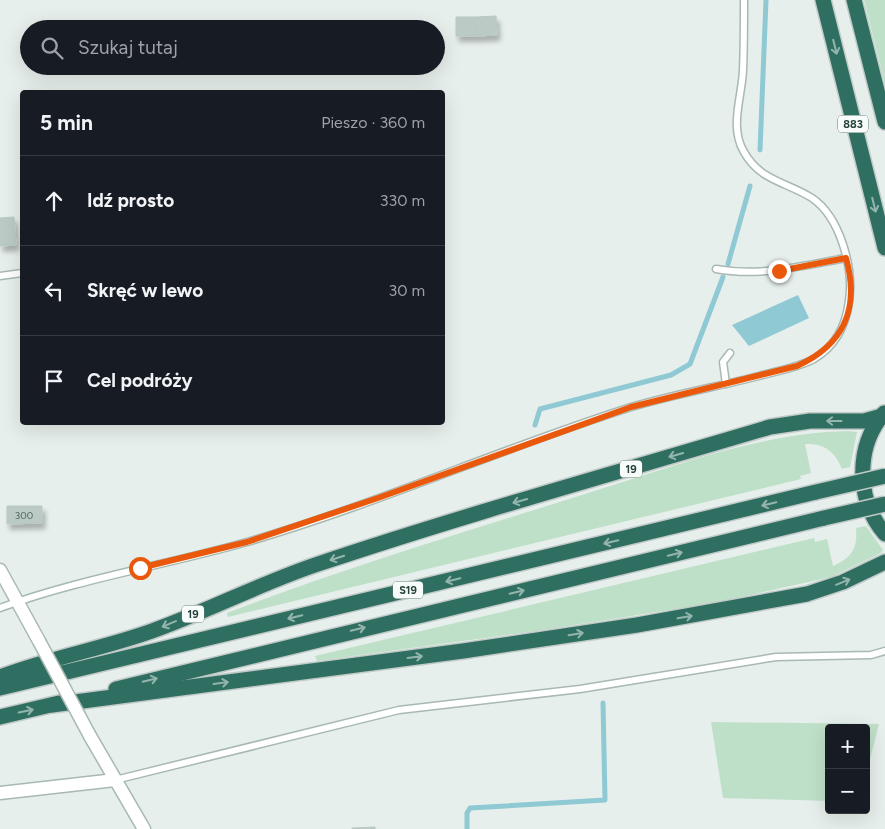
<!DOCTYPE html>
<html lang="pl">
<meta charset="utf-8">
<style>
:root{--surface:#171b24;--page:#20242c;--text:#f1f3f6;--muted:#9ea1a6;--line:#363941}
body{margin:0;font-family:Figtree,sans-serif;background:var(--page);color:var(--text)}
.controls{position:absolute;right:15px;bottom:15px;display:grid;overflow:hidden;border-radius:5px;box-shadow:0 5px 20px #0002}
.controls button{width:45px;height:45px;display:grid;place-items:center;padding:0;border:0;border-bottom:1px solid var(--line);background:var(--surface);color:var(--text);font:25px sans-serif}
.stop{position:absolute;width:15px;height:15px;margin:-11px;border:4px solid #ea580c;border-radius:50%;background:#fff}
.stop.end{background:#ea580c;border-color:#fff;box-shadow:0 1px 5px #0008}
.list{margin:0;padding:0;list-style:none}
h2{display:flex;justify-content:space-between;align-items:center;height:65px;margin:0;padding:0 20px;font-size:21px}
h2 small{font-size:16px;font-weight:400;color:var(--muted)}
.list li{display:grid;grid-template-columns:32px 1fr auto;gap:15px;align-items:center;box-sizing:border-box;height:90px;padding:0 20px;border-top:1px solid var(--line)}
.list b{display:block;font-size:19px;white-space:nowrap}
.list em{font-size:16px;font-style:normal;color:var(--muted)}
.icon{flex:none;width:28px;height:28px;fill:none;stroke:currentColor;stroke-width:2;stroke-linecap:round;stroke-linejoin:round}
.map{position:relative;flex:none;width:885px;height:829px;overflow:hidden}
.search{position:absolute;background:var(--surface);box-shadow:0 5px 20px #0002;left:20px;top:20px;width:425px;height:55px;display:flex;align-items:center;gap:12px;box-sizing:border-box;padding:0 18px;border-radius:28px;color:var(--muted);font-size:19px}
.panel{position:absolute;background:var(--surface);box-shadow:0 5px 20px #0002;left:20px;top:90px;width:425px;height:335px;border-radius:5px}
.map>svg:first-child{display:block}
.green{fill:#bfe0c8}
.water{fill:#8ec9d4}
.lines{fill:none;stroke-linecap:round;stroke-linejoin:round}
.stream{stroke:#8ec9d4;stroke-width:5}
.building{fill:#bbcac4;stroke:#b8c9c2;filter:url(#shadow)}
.lane-casing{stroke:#a8b8b2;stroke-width:9}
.street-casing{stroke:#a8b8b2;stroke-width:15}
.highway-casing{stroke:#c2cac8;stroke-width:18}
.lane{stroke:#fff;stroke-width:6}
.street{stroke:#fff;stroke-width:12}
.highway{stroke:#2f6f62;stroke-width:15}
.street-bridge-casing{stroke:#a8b8b2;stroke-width:15;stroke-linecap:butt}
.highway-bridge-casing{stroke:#c2cac8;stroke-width:18;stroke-linecap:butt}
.street-bridge{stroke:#fff;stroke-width:12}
.highway-bridge{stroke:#2f6f62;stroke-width:15}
.oneway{stroke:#93b5ae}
.route{stroke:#ea580c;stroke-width:6}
.labels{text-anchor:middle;stroke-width:4;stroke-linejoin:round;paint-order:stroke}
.number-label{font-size:10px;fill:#4a645c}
.shield{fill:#f7fbf9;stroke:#637a73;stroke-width:1}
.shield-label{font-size:11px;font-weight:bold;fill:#24423a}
</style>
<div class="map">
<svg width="885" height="829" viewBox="0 0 885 829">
<defs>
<filter id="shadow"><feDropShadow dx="3" dy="5.5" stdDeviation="2.5" flood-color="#0004"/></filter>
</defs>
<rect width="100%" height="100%" fill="#e6efeb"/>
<g class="green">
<polygon points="864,0 885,0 885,84"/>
<path d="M848,431L857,432L850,467L842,469C835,452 825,443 805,444L811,473L800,476L801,479L228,617L227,613C344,568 465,532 585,494C670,468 758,433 848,431Z"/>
<path d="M866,526L883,550L881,553L831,577L714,603L536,631L317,661L315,656L814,538L815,542L827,539L833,566C851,558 858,549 856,528Z"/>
<polygon points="711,722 879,724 866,775 866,728 829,728 829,801 723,798"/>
</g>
<polygon class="water" points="798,295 809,318 749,346 732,325"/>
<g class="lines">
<g class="stream">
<polyline points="760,150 766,0"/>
<polyline points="728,264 750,186"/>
<polyline points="535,425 540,409 671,375 690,364 723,277"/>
<polyline points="467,829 467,813 470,808 605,800 603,703"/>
</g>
</g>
<g class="building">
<polygon points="496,16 497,35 477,36 476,17"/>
<polygon points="456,17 476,17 477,36 456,36"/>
<polygon points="14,217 16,245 0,246 0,218"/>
<polygon points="7,506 42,506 42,523 7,524"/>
<polygon points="375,827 375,829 352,829 352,828"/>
</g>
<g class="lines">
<g class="lane-casing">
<g id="lane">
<path d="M716,269C760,277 802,266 846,258"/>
<polyline points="0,276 22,273"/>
<polyline points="726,384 723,362 730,353"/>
<path d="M0,608C79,579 166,565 247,542C377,504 500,449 628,408C671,395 716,387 759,376C777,371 797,368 814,359C836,346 846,325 849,301C854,268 840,217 812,198C787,182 760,181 744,152C729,127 742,97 743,70C744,47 744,23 744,0"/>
<polyline points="115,780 399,710 580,689 776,657 871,655 885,651"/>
</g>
</g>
<g class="street-casing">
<g id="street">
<polyline points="0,570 39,641"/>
<polyline points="90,736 144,829"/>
<polyline points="0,793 115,780"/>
</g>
</g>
<g class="highway-casing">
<g id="highway">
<polyline points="823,0 885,248"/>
<polyline points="854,0 885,122"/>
<path d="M884,413C855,447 856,500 885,534"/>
<path d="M0,677C49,658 102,649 152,631C208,611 261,583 318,564C467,514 619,472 770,427L810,421H864L882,416"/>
<polyline points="0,688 816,492"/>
<polyline points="116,689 824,518"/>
<polyline points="52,705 463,651 637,625 807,594 843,582 885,562"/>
<polyline points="0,717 59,703"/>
</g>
</g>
<use href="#lane" class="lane"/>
<use href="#street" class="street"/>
<use href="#highway" class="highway"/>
<g class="street-bridge-casing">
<polyline id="street-bridge" points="39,641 90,736"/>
</g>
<g class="highway-bridge-casing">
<g id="highway-bridge">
<polyline points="816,492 885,476"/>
<polyline points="824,518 885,504"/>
</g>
</g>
<use href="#street-bridge" class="street-bridge"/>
<use href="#highway-bridge" class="highway-bridge"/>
</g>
<defs><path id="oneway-shaft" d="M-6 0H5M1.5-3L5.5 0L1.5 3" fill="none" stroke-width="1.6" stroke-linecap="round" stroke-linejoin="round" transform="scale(1.25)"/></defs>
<g class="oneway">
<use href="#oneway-shaft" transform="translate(835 47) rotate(76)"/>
<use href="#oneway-shaft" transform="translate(874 205) rotate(76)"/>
<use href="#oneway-shaft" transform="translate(834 421) rotate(180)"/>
<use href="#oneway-shaft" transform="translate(676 455) rotate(164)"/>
<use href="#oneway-shaft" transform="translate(520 501) rotate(164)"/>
<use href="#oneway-shaft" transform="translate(769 504) rotate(167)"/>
<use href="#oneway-shaft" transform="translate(611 542) rotate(166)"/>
<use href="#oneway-shaft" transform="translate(675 554) rotate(-14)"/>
<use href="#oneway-shaft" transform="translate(337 558) rotate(162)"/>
<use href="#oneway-shaft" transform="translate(453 580) rotate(167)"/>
<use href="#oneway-shaft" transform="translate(843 582) rotate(-22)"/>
<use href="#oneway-shaft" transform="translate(517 592) rotate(-13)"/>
<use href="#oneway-shaft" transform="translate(295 617) rotate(167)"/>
<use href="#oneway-shaft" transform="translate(685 617) rotate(-10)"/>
<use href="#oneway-shaft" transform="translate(169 624) rotate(157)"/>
<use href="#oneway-shaft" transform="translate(358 629) rotate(-13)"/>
<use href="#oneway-shaft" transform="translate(576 634) rotate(-9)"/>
<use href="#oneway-shaft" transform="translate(415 657) rotate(-7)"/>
<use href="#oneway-shaft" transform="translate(150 680) rotate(-14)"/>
<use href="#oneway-shaft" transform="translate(221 683) rotate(-8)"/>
<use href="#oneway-shaft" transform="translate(26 711) rotate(-12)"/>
</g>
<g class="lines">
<path class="route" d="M140,568L247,542L378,498L631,407L797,366C844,345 860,308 846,258L779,271"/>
</g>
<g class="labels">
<g class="number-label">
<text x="24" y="519">300</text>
</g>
<g class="shield">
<rect x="838" y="115.5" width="30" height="17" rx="4"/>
<rect x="620" y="460.5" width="22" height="17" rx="4"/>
<rect x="393" y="581.5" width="30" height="17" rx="4"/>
<rect x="182" y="605.5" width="22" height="17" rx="4"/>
</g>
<g class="shield-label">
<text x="853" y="128">883</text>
<text x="631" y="473">19</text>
<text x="408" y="594">S19</text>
<text x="193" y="618">19</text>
</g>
</g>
</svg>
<div class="controls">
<button>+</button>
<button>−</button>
</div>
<div class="stop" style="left:140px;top:568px"></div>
<div class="stop end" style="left:779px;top:271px"></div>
<div class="search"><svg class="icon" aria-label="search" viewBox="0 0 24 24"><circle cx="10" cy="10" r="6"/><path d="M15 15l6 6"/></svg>Szukaj tutaj</div>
<section class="panel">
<h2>5 min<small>Pieszo · 360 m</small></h2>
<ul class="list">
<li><svg class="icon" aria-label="ahead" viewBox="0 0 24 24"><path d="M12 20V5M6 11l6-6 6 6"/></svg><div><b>Idź prosto</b></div><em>330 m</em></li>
<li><svg class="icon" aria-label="left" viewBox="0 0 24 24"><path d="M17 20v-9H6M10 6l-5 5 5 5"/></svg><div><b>Skręć w lewo</b></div><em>30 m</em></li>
<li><svg class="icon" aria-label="arrive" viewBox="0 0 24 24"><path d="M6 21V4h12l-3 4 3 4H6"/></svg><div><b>Cel podróży</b></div></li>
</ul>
</section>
</div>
